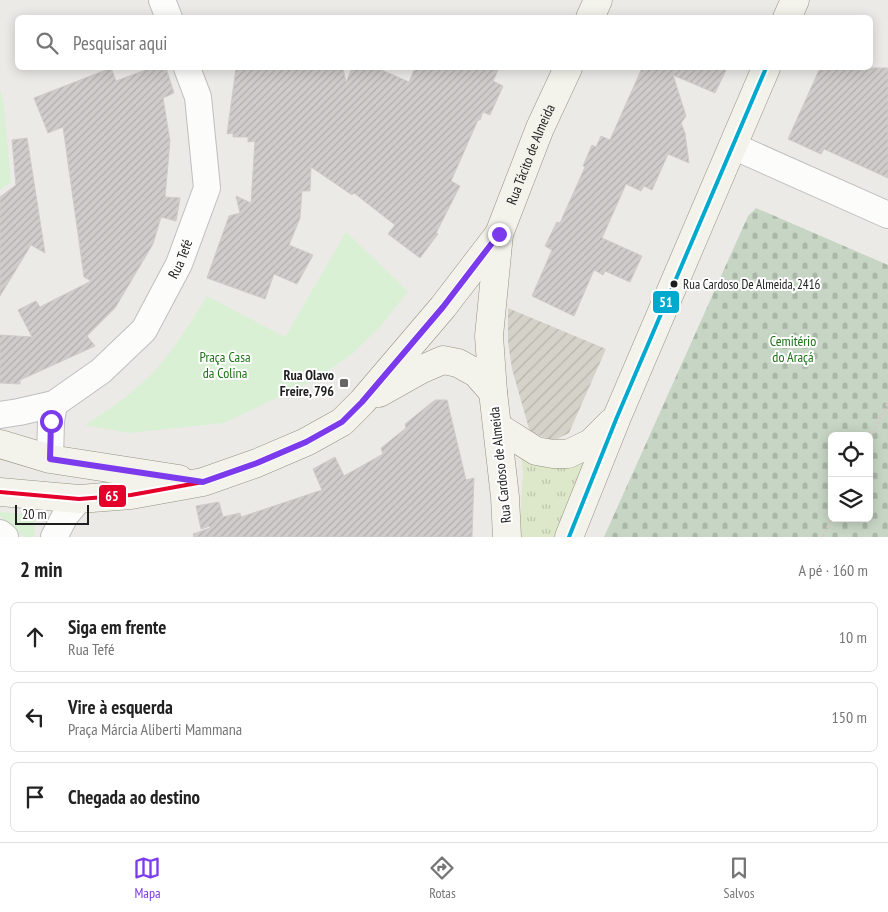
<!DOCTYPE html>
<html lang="pt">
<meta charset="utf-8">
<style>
:root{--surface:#fff;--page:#f6f6f6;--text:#222;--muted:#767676;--line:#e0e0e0;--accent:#7c3aed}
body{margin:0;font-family:"PT Sans Narrow",sans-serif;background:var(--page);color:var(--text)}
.controls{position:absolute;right:15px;bottom:15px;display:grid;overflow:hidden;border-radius:8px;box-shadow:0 2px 12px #0003}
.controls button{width:45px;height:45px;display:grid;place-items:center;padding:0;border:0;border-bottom:1px solid var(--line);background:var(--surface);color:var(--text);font:25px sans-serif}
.scale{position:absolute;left:15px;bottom:12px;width:74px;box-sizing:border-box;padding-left:5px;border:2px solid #1e1e1e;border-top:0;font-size:14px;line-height:18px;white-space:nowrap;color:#1e1e1e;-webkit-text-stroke:4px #fff;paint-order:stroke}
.stop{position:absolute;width:15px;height:15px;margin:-11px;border:4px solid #7c3aed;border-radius:50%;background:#fff}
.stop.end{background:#7c3aed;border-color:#fff;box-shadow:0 1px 5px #0008}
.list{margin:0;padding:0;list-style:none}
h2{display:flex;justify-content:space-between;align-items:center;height:65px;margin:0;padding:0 20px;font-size:21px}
h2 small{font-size:16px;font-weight:400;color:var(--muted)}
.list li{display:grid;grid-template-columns:32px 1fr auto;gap:15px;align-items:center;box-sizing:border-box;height:70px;margin:0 10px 10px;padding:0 10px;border:1px solid var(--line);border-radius:8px}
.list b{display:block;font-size:19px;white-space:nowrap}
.list p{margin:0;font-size:16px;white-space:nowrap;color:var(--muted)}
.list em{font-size:16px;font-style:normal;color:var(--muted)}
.icon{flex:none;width:28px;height:28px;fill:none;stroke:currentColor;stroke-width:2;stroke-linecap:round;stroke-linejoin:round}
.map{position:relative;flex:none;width:888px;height:537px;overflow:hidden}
.search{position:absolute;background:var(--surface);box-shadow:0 2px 12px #0003;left:15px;right:15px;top:15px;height:55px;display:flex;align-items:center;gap:12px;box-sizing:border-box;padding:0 18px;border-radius:8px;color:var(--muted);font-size:19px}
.sheet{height:305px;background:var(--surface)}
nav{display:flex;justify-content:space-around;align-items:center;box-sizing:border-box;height:70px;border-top:1px solid var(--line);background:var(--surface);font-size:14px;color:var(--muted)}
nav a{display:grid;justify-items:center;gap:2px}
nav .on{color:var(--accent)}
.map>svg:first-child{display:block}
.construction{fill:url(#construction-furrows)}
.grass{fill:url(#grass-tufts)}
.cemetery{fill:url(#cemetery-stones);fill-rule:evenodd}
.park{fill:#d9f0d5}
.building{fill:url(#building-hatch);stroke:#cfcbc9}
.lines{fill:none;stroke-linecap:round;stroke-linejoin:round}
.street-casing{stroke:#bfbfbd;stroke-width:28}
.secondary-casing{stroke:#959381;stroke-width:29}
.path{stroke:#d5c8c8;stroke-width:3;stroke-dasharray:2.5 2.5;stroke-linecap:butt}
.street{stroke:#fcfcfb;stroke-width:26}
.secondary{stroke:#f3f2eb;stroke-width:28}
.bus-1-casing{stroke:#fff;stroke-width:8}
.bus-2-casing{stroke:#fff;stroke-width:8}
.bus-1{stroke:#e4002b;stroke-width:4}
.bus-2{stroke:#00a9ce;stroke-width:4}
.route{stroke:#7c3aed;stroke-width:6}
.bus-dot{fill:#1e1e1e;stroke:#fff;stroke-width:2}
.poi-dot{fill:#666564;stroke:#fff;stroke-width:2}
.labels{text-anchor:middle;stroke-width:4;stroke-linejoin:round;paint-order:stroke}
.bus-label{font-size:13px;fill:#1e1e1e;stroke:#fff;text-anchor:start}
.street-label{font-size:14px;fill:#1e1e1e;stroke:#fff}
.park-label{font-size:14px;fill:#1c7316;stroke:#fff}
.poi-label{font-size:14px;font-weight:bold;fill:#1e1e1e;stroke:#fff;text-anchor:end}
.line-badge{stroke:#fff;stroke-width:2}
.badge-label{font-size:14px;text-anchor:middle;font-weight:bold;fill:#fff}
</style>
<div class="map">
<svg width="888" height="537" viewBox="0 0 888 537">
<defs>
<pattern id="construction-furrows" width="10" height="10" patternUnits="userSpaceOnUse" patternTransform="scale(1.25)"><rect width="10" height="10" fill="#d5d2c9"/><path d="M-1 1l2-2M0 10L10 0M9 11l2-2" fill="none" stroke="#b6b4ac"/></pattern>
<pattern id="grass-tufts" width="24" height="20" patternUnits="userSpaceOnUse" patternTransform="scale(1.25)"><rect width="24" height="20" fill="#dde7c9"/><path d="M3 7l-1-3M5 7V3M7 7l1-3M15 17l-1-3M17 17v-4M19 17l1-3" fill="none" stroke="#bdc6ac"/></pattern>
<pattern id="cemetery-stones" width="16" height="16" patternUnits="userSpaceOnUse" patternTransform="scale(1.25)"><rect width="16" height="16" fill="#c7d6c4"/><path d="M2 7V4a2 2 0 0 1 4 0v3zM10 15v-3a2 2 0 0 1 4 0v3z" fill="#aab7a8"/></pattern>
<pattern id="building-hatch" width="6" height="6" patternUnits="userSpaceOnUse" patternTransform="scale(1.25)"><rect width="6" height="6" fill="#cfccca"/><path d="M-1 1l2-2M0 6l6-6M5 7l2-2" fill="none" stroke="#b1afad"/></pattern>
</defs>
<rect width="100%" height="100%" fill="#eceae7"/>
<polygon class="construction" points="508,308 606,349 569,433 557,439 549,439 530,432 512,369 508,342"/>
<polygon class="grass" points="519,441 596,445 555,537 519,537 523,472"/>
<path class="cemetery" d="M756,208L888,265V537H604L748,216ZM832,436H869V518H832Z"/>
<g class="park">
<polygon points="0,88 4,106 11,182 0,190"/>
<path d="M346,232L408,291L381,326L352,354L315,380L224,423L129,433L85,425C112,408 137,390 158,367C177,345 192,320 207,296L285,337Z"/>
<polygon points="0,512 35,515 34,537 24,537 0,516"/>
</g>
<g class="building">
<polygon points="111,68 116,81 151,68 166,68 174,93 163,98 170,141 165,197 180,198 176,221 161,217 153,244 115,308 87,336 95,346 20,380 20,384 0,383 0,335 32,337 18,310 36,301 40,307 91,281 84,277 63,127 48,133 34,98"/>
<polygon points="236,68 343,68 346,82 352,68 377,68 409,82 415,68 499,68 493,81 503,86 490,115 483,112 480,120 478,120 451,181 460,186 436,233 438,234 420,258 388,234 395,225 354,193 352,195 311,167 310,191 302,191 300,218 289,245 313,255 297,284 274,274 265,299 207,278 229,216 240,213 236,196 251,203 255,141 248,142 248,137 233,137 233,133 227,134"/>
<polygon points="642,68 727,68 715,93 673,75 686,116 681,123 685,133 689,163 668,154 652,190 644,186 641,191 626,184 602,238 642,256 630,282 605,271 603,275 594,270 574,316 532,296 552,250 545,246 557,222 560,223 585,167 583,166 592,145 596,147 601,136 610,140"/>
<polygon points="820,68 888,68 888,178 824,149 821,154 788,139"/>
<polygon points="27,138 45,253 31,245 0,296 0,197 16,185 12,140"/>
<polygon points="435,400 447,400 466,480 474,478 472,537 194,537 193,534 210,528 210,526 201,529 196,506 219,502 223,517 240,513 241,517 322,490 313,469 335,457 344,476 383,454 381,448 406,428 405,424"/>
</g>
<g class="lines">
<g class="street-casing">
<g id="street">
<polyline points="162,0 169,18"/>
<polyline points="733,146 888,215"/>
<path id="s1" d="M0,415L19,412L54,404L101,371L144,330L179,264L207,188L198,97L187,68"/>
<polyline points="50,459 51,421 54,404"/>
<polyline points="0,533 5,537"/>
<polyline points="54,537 65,516 79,499"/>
</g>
</g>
<g class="secondary-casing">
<g id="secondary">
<polyline points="590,18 598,0"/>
<polyline points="787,18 795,0"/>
<polyline points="379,393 420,370 443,360 458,363 476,373 493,392"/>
<polyline points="498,427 536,451 553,454 568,454 591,443 611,423"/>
<polyline points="0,444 50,459 179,479"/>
<polyline points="0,492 79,499 131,495 203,482 257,463 306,442 342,422 362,402 443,307 499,234"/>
<path id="s2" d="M507,537L505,497L493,392L489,336L499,234L540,128L568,68"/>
<polyline points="569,537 617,417 766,68"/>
</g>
</g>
<g class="path">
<polyline points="869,442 888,403"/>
<polyline points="823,537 832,518"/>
</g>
<use href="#street" class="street"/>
<use href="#secondary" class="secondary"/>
<g class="bus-1-casing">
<polyline id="bus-1" points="0,492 79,499 131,495 203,482 257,463 306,442 342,422 362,402 443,307 499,234"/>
</g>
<g class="bus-2-casing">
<polyline id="bus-2" points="569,537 617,417 766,68"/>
</g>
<use href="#bus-1" class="bus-1"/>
<use href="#bus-2" class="bus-2"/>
</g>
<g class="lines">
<polyline class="route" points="51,421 50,459 203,482 257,463 306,442 342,422 362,402 443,307 499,234"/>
</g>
<circle class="bus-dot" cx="674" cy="284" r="4.5"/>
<rect class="poi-dot" x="339" y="378" width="10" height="10" rx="2.5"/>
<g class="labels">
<g class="bus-label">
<text x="683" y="289">Rua Cardoso De Almeida, 2416</text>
</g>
<g class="street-label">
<text dy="5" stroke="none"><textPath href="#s2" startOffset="390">Rua Tácito de Almeida</textPath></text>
<text dy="5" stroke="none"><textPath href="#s1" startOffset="252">Rua Tefé</textPath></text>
<text transform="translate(500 465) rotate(-96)" y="5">Rua Cardoso de Almeida</text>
</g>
<g class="park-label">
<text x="793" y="346">Cemitério<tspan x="793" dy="16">do Araçá</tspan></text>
<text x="225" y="362">Praça Casa<tspan x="225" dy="16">da Colina</tspan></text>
</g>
<g class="poi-label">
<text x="334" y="380">Rua Olavo<tspan x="334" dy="16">Freire, 796</tspan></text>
</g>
</g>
<g class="line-badge">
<rect x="652" y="290" width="28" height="24" rx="5" fill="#00a9ce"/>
<rect x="98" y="484" width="29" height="24" rx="5" fill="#e4002b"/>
</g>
<g class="badge-label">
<text x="666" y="307">51</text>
<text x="112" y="501">65</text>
</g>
</svg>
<div class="controls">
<button><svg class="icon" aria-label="locate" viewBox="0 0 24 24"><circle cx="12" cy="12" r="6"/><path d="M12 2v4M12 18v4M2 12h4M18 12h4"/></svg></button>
<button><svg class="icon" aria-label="layers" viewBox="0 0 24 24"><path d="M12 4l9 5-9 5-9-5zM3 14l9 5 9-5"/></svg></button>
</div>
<div class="scale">20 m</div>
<div class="stop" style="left:51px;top:421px"></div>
<div class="stop end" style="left:499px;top:234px"></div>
<div class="search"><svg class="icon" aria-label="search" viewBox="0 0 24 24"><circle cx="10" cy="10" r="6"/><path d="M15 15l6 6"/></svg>Pesquisar aqui</div>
</div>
<section class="sheet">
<h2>2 min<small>A pé · 160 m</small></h2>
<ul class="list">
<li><svg class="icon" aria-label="ahead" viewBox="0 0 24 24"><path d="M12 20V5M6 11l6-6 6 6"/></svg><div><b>Siga em frente</b><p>Rua Tefé</p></div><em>10 m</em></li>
<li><svg class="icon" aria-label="left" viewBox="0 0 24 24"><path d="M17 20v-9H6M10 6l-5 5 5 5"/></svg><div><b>Vire à esquerda</b><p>Praça Márcia Aliberti Mammana</p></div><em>150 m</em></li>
<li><svg class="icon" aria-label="arrive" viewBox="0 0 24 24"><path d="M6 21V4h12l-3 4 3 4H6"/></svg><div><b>Chegada ao destino</b></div></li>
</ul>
</section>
<nav>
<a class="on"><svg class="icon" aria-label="map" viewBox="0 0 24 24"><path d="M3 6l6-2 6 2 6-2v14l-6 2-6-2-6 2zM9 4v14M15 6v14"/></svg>Mapa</a>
<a><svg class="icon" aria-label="directions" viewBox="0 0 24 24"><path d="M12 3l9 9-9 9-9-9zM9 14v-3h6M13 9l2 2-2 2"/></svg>Rotas</a>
<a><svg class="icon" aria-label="saved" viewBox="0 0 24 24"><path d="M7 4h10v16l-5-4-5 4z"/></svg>Salvos</a>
</nav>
